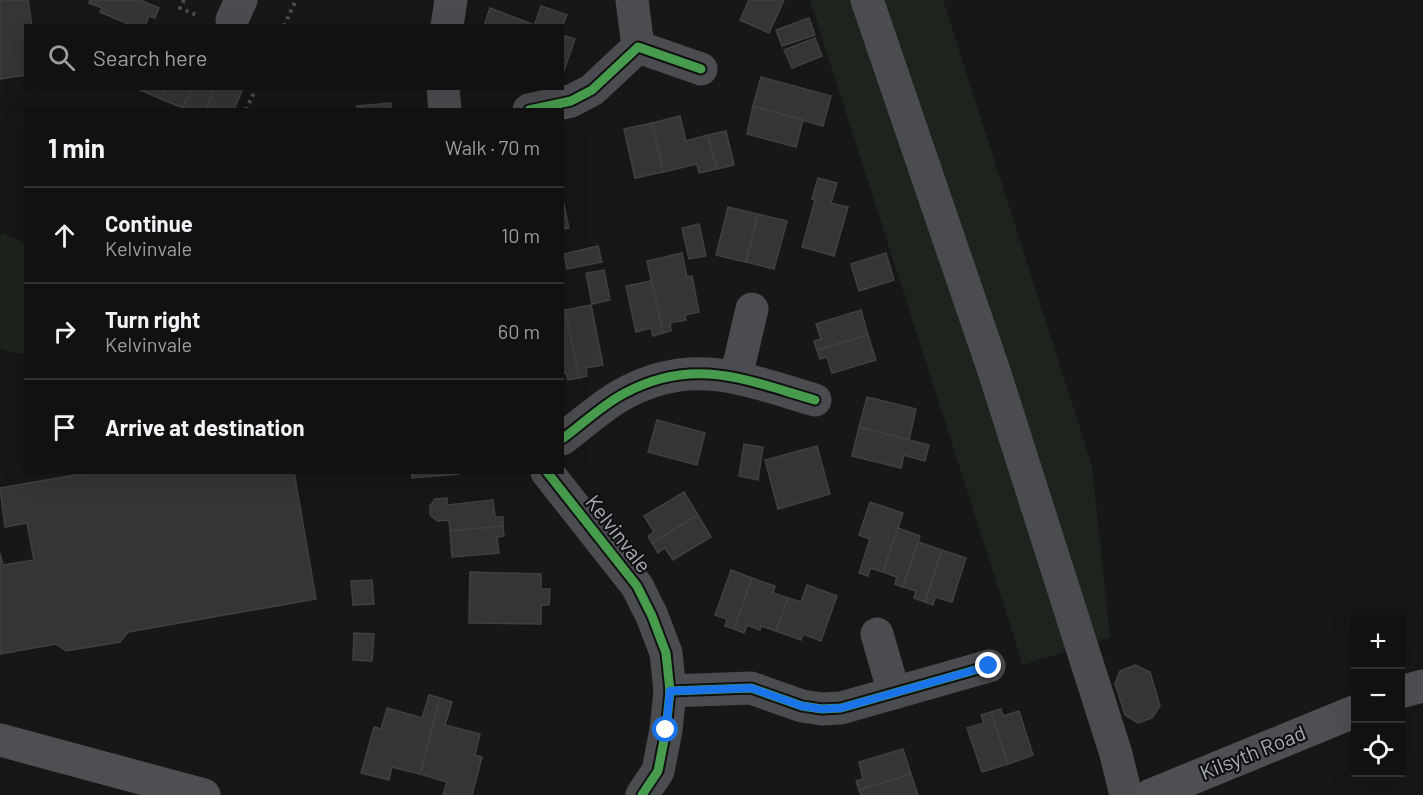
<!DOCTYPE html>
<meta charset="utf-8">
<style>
:root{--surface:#111;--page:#1e1f1f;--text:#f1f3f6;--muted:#9c9d9f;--line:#303131}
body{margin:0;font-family:Barlow,sans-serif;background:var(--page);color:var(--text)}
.controls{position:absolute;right:18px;bottom:18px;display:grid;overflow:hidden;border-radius:0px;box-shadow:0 6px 24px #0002}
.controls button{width:54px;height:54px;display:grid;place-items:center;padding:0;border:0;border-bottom:2px solid var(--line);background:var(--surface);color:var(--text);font:30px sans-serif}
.stop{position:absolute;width:18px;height:18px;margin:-14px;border:4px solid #1a73e8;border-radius:50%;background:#fff}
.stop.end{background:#1a73e8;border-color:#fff;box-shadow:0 2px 6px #0008}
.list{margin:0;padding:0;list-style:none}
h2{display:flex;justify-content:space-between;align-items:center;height:78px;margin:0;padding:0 24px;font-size:26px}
h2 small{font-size:20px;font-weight:400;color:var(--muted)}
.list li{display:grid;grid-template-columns:39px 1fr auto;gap:18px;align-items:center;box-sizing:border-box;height:96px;padding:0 24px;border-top:2px solid var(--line)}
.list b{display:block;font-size:22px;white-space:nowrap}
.list p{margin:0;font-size:20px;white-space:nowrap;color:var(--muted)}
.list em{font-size:20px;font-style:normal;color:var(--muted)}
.icon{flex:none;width:33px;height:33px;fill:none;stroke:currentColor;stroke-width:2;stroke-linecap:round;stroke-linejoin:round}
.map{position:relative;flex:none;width:1423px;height:795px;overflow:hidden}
.search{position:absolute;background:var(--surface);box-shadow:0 6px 24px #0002;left:24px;top:24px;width:540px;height:66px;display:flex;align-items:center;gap:15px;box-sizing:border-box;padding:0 21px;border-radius:0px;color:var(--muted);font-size:22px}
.panel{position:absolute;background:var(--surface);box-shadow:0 6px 24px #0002;left:24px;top:108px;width:540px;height:366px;border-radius:0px}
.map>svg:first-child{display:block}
.green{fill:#1d241e}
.building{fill:#353536;stroke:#3f4043;stroke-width:1.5}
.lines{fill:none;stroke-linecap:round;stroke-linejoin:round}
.path{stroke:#4d4e52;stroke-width:4;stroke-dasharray:3 4.5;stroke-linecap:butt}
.minor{stroke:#4b4c50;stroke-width:33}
.major{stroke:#4d4f52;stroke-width:33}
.cycleway-casing{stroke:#111113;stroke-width:13}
.cycleway{stroke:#469c4c;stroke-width:9}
.route{stroke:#1a73e8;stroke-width:8}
.labels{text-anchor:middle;stroke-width:4.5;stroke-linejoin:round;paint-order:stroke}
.street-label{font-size:21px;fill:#a8adb8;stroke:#111113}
</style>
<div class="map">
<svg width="1423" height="795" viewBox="0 0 1423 795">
<rect width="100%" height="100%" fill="#171717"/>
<g class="green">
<polygon points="810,0 943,0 1092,466 1110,637 1023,665"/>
<polygon points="3,233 25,243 26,352 22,354 1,349 0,346 0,237"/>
</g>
<g class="building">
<polygon points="0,0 28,0 32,26 26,26 26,75 0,79"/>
<polygon points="90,0 140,0 159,8 155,18 149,16 145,26 133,26 100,12 102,8 89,3"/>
<polygon points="749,0 784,0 769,33 740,20"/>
<polygon points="541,6 567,15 562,27 534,26"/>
<polygon points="490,8 535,25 534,26 484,26"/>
<polygon points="809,18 815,35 782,46 776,30"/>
<polygon points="562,35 575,39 563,73 562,73"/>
<polygon points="815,38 822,56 792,68 784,50"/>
<polygon points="761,77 831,96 823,126 753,106"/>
<polygon points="136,88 166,88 161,99"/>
<polygon points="166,88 192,88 183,108 161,99"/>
<polygon points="192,88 215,88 206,110 183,108"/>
<polygon points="215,88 243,88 234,110 206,110"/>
<polygon points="391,103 391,110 358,110 357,106"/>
<polygon points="753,106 803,120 796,147 747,134"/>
<polygon points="680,116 686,141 708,135 717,169 699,173 697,164 663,172 652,123"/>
<polygon points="652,123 663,172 635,178 624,129"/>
<polygon points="726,131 734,165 717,169 708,135"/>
<polygon points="818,178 837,183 831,203 848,207 834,256 802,247 815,200 812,199"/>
<polygon points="562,196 569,228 562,229"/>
<polygon points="728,207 758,214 746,262 716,255"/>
<polygon points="758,214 787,221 774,269 746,262"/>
<polygon points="699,224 706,256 689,259 682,228"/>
<polygon points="598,246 602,262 567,269 564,254"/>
<polygon points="682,253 687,277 692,276 699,312 685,315 686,320 670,323 671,331 663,333 647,261"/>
<polygon points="886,253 894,280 859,291 851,264"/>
<polygon points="604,270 610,300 592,304 586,273"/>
<polygon points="652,281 663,333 653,336 651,328 636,332 626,286"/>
<polygon points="591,305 603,365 586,368 587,376 579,378 565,310"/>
<polygon points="562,310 565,310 579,378 568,380 566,373 562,374"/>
<polygon points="861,310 868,335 817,350 814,341 821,339 816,324"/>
<polygon points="868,335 876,360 832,373 827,357 820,359 817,350"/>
<polygon points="867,397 916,409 909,440 859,427"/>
<polygon points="657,420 705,433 697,465 648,452"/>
<polygon points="859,427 929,445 925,461 904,455 901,468 852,456"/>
<polygon points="744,444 763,447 758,480 739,476"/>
<polygon points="817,446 830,494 778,509 765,460"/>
<polygon points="92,472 294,472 316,599 128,632 120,642 66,651 56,644 0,654 0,553 3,565 34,560 27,523 5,527 0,488"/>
<polygon points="412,472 458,472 459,474 412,478"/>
<polygon points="684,492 698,515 652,543 648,536 654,532 644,516"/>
<polygon points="447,498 447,505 493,500 495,517 503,517 503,526 450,531 449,520 437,521 430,515 430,506 435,499"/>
<polygon points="870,502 903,513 883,572 870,568 868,576 859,573 870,539 859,535"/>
<polygon points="698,515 711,537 673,560 665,548 658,553 652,543"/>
<polygon points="503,526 504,536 497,537 499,553 452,557 450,531"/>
<polygon points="898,528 920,536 903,587 895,584 897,577 883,572"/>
<polygon points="918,542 942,550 925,602 914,598 916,591 903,587"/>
<polygon points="942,550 966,558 952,602 935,597 933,605 925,602"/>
<polygon points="731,570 752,578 734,629 725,626 727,619 715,615"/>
<polygon points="470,572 541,574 541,589 550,589 549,605 541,605 541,624 469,623"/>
<polygon points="752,578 775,586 773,593 788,598 776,631 761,626 760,630 747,625 744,633 734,629"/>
<polygon points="372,580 374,604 353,605 351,581"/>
<polygon points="807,585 837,596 821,641 803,634 801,640 776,631 788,598 801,602"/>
<polygon points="354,633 374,634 372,661 353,660"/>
<polygon points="1135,665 1150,672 1160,706 1152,718 1138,723 1125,715 1115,683 1120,671"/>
<polygon points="429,695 440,698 420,774 392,767 389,780 361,773 374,727 381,729 387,708 422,718"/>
<polygon points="440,698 452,702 445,725 480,734 475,755 482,757 472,795 443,795 447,782 420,774"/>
<polygon points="1001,709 1003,716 1019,711 1033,755 1008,764 991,712"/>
<polygon points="991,712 1008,764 982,772 967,728 984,723 981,715"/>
<polygon points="903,749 911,774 859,790 856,781 863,779 859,762"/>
<polygon points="911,774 918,795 861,795 859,790"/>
</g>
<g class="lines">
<g class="path">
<polyline points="184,0 180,8 199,16"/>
<polyline points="284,26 296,0"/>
<polyline points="246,110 256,88"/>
</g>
<g class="minor">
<polyline points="632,0 638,47"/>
<polyline points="867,0 993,368 1116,754 1126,795"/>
<polyline points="232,20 241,0"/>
<polyline points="447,26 451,0"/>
<polyline points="443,88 445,110"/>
<polyline points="529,110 571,101 592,90 638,47 701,69"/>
<polyline points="736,377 752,309"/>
<path d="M562,439C581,425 605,403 625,393C694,356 746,380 815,400"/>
<polyline points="547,472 637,586 652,616 666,653 670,691 666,730 658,771 642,795"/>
<polyline points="877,634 894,693"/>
<polyline points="670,691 751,688 802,706 822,709 841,708 989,666"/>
</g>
<g class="major">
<polyline points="1400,692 1423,686"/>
<polyline points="0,740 204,795"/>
<polyline points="1151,795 1356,711"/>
</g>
<g class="cycleway-casing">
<g id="cycleway">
<polyline points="529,110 571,101 592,90 638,47 701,69"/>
<path d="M562,439C581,425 605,403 625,393C694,356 746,380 815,400"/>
<polyline points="547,472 637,586 652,616 666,653 670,691 666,730 658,771 642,795"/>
<polyline points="670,691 751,688 802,706 822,709 841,708 989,666"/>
</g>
</g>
<use href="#cycleway" class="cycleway"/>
</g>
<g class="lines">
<polyline class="route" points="666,730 670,691 751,688 802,706 822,709 841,708 989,666"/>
</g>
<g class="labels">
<g class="street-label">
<text transform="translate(618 534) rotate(52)" y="7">Kelvinvale</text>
<text transform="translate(1253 753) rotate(-22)" y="7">Kilsyth Road</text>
</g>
</g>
</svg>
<div class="controls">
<button>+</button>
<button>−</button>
<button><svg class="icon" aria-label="locate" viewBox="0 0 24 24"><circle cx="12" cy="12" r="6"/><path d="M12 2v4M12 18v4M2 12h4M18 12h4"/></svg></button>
</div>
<div class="stop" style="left:666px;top:730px"></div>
<div class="stop end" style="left:989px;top:666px"></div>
<div class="search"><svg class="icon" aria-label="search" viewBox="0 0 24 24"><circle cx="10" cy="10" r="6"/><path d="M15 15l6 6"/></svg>Search here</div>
<section class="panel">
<h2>1 min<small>Walk · 70 m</small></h2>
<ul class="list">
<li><svg class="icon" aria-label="ahead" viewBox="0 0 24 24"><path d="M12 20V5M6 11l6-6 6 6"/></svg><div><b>Continue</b><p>Kelvinvale</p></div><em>10 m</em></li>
<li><svg class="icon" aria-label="right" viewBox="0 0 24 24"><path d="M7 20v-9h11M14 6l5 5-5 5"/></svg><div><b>Turn right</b><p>Kelvinvale</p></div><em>60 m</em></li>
<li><svg class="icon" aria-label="arrive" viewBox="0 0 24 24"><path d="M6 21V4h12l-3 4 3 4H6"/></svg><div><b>Arrive at destination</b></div></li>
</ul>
</section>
</div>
